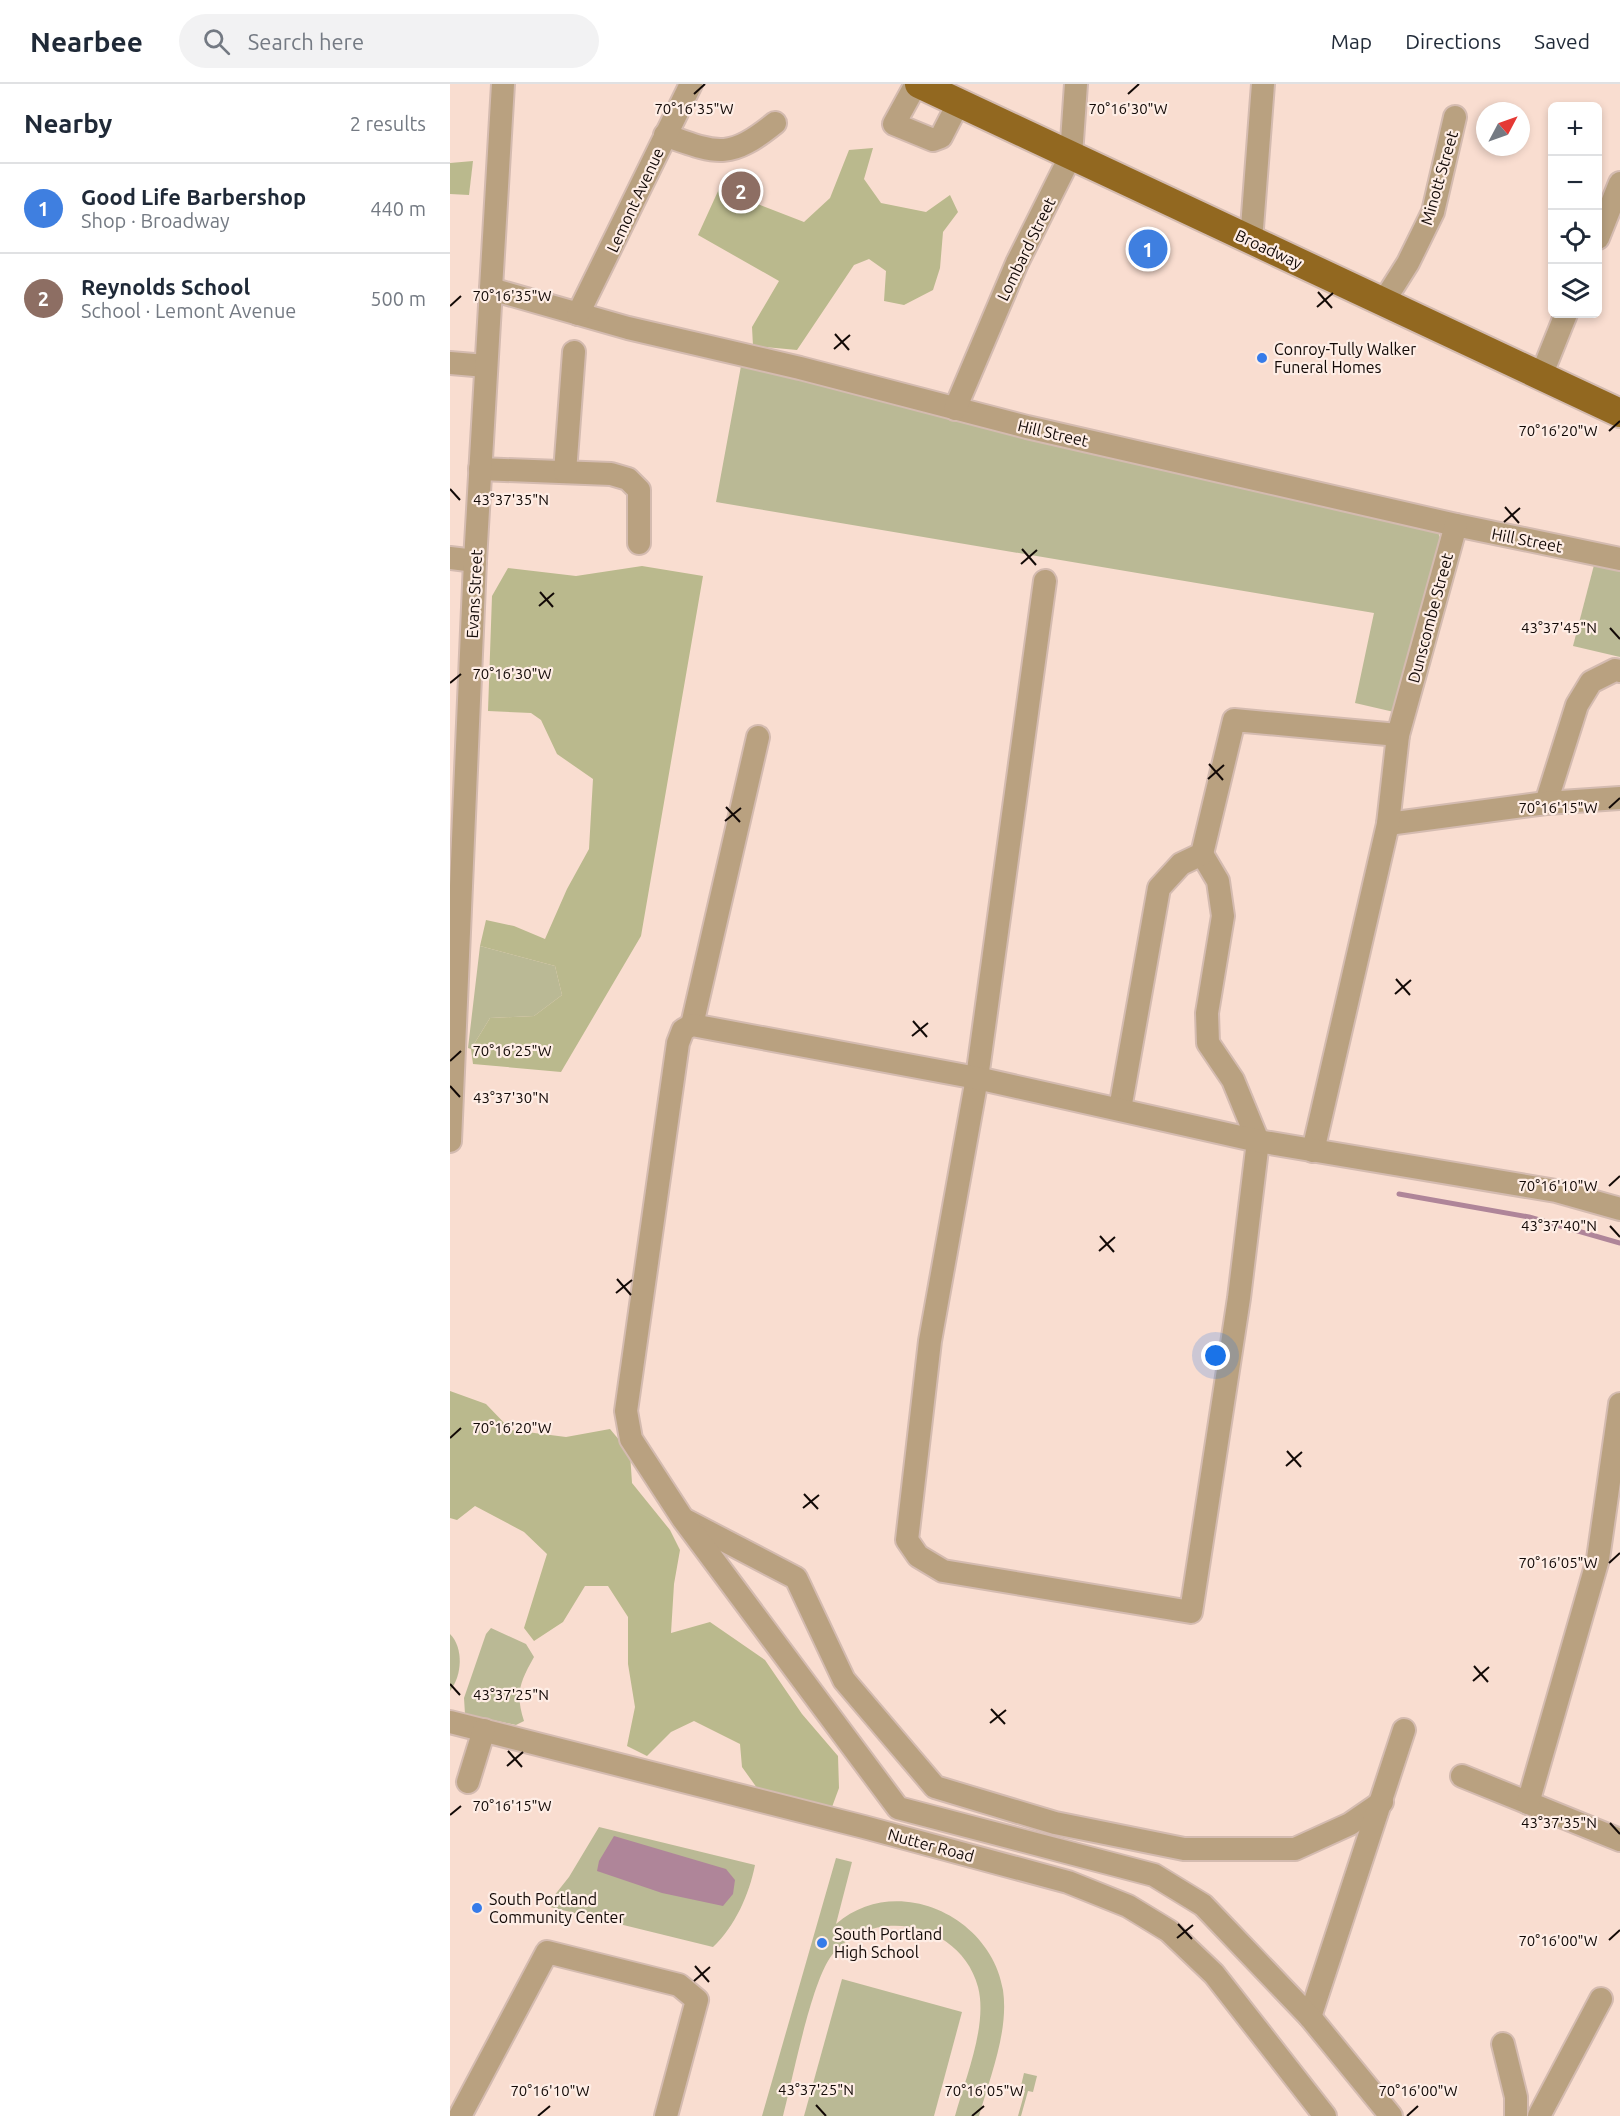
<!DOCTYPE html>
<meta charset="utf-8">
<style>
:root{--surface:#fff;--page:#f2f2f3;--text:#1f2937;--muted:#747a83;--line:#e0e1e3;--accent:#367be9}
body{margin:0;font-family:Ubuntu,sans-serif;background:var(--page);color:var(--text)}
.controls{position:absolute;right:18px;top:18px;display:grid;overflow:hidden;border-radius:9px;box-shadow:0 3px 9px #0003}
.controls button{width:54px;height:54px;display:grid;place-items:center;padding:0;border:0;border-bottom:2px solid var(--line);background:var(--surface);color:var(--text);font:30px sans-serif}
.compass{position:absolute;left:1026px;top:18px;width:54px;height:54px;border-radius:50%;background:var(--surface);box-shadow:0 3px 9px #0003;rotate:49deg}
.you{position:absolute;left:766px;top:1272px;width:21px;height:21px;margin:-15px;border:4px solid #fff;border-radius:50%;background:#1a73e8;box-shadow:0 0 0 9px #1a73e833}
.badge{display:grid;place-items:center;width:39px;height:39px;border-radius:50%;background:var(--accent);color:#fff;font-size:20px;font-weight:700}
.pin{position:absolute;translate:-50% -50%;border:3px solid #fff;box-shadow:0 2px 6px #0006}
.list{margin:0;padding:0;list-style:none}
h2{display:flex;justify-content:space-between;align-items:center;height:78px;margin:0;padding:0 24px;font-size:26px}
h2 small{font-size:20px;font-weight:400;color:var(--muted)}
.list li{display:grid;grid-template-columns:39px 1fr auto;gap:18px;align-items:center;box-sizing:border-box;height:90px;padding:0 24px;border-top:2px solid var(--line)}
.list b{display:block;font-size:22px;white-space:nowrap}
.list p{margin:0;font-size:20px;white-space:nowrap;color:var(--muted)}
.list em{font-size:20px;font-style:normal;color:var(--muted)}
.icon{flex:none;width:33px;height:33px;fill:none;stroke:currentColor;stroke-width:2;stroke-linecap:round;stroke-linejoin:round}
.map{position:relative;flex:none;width:1170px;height:2032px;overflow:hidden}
header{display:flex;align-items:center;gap:36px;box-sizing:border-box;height:84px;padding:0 30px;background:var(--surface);border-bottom:2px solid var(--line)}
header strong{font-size:28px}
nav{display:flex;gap:33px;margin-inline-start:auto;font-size:21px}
.search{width:420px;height:54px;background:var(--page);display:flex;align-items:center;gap:15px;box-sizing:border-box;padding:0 21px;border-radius:33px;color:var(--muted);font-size:22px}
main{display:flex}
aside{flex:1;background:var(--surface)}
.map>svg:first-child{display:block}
.green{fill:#bab995}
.forest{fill:#bab98d}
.water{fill:#af8599}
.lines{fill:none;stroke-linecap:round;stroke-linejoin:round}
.stream{stroke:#af8599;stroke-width:5}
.minor-casing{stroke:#d4bbb0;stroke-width:26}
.major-casing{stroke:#d4bbb0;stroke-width:32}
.minor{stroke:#b9a180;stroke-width:22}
.major{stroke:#926820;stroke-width:28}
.ticks{fill:none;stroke:#120906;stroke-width:2}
.poi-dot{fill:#367be9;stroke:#feede5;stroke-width:2}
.labels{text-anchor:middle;stroke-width:4.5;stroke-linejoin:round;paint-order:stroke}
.street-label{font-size:16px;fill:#120906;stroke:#feede5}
.poi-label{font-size:16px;fill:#120906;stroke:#feede5;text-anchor:start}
.ticks-label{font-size:15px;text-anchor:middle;fill:#120906;stroke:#feede5;stroke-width:4.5;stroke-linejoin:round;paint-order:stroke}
</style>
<header>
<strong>Nearbee</strong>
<div class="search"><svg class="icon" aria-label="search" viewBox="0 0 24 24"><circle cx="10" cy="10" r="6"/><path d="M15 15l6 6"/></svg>Search here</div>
<nav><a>Map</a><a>Directions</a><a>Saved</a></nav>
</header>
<main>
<aside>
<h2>Nearby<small>2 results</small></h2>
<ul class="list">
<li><span class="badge" style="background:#3f7fe0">1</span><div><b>Good Life Barbershop</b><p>Shop · Broadway</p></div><em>440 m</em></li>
<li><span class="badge" style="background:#8d6e63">2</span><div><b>Reynolds School</b><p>School · Lemont Avenue</p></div><em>500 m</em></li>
</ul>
</aside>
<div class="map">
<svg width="1170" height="2032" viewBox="0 0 1170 2032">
<rect width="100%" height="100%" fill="#f9ddd0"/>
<g class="green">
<polygon points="291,282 789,404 988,448 991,457 944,628 905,619 924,529 266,418"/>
<polygon points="1144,481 1170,486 1170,573 1123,562"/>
<polygon points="30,862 105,882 112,911 84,932 40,934 21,965 18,964"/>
<path d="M41,1544L76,1560L84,1573C70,1598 65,1609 74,1637L66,1641L15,1630L14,1614L36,1550Z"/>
<path d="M0,1550C14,1564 12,1592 0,1607Z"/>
<path d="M149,1743L305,1781C299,1811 285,1842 263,1863L96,1822L119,1793Z"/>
<path d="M386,1774L402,1778L386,1840C445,1788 541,1831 553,1906C559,1947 540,1993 529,2032H505C515,1995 538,1941 528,1903C511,1839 424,1820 382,1871C361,1898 343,1994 333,2032H312Z"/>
<polygon points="392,1895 512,1928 484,2032 354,2032"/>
<polygon points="574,1989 587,1992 583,2008 578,2007 571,2032 568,2032 575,2007 570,2006"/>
</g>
<g class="forest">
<polygon points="423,64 414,95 431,119 476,128 500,111 508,128 493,148 490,184 483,206 454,221 434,217 436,187 419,175 404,181 347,266 303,262 302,243 329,197 248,151 269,105 354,138 380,114 399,66"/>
<polygon points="23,77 19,111 0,110 0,79"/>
<polygon points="192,482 253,492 191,852 111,988 23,980 21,965 40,934 84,932 112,911 105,882 30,862 36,836 64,842 95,855 117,805 139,765 143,695 107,670 91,636 81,629 38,627 42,512 58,484 126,492"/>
<polygon points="0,1307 36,1320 61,1346 116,1353 160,1345 180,1369 182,1399 220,1446 230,1466 224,1500 221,1549 260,1538 315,1576 352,1630 388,1672 389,1704 382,1723 317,1718 292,1683 290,1660 244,1637 221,1648 197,1672 177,1662 185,1623 178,1580 178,1533 158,1502 135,1502 113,1538 84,1557 74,1544 97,1470 74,1448 25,1422 7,1436 0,1434"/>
</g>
<polygon class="water" points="164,1752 276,1785 285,1796 283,1810 273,1822 212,1809 147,1787 149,1777"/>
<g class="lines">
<polyline class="stream" points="949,1110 1079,1133 1170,1159"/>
<g class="minor-casing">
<g id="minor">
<polyline points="466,0 444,40 483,56 491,53 509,18"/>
<path d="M215,51C268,70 279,76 325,39"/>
<polyline points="1148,154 1170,99"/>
<polyline points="801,157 813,0"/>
<polyline points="41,205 178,244 350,284 577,343 1006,441 1170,475"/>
<polyline points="934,217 958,179 983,128 1005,33"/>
<polyline points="128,230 241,0"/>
<polyline points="0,279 36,282"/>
<polyline points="1091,292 1116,230"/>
<polyline points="505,325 567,179 621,71 626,0"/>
<polyline points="30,385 161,390 178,395 189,406 189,459"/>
<polyline points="115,388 124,268"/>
<polyline points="0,474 25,477"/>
<polyline points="595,497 527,994 480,1257 457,1456 468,1472 493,1487 741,1528 789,1214 808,1057 783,996 758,959 757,929 773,832 768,797 752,770"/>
<polyline points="1096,719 1127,621 1141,598 1165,586 1170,587"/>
<polyline points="938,740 1096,719 1170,714"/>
<polyline points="242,941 308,653"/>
<polyline points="670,1025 709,804 731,780 752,770 784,636 948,651"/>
<polyline points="0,1057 25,477 53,0"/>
<polyline points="863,1067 938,740 948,651 1006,441"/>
<polyline points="237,1437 346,1494 394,1596 485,1703 605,1739 734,1765 845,1765 900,1740 932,1718"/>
<polyline points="0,1638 414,1743 618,1798 678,1822 719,1847 764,1890 875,2032"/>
<polyline points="1012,1692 1170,1756"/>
<polyline points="18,1698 34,1646"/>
<polyline points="1078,1719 1148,1475 1170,1320"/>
<polyline points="860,1933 954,1646"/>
<polyline points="1053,1960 1066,2013 1066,2032"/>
<polyline points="10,2032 97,1868 229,1901 247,1916 216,2032"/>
<polyline points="941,2032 860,1933 753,1821 704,1791 448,1724 233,1435 181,1355 176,1327 228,959 233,946 242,941 527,994 808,1057 1106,1107 1170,1125"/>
<polyline points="1089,2032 1151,1915"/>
</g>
</g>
<g class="major-casing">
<polyline id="major" points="469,0 1170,329"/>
</g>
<use href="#minor" class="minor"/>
<use href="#major" class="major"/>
</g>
<path class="ticks" d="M244,10L255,0M678,10L689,0M868,208L882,224M0,222L11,212M867,223L883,209M385,250L399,266M384,265L400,251M1159,347L1170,337M0,405L10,416M1055,423L1069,439M1054,438L1070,424M572,465L586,481M571,480L587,466M90,508L103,523M89,522L104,509M1160,544L1170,555M0,599L11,590M759,680L773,696M758,695L774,681M276,723L290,738M1159,724L1170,714M275,737L291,724M946,895L960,911M945,910L961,896M463,937L477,953M462,952L478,939M0,977L11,967M0,1002L10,1013M1159,1102L1170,1092M1160,1142L1170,1153M650,1152L664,1168M649,1167L665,1153M167,1195L181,1211M166,1209L182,1196M0,1354L11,1344M837,1367L851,1383M836,1382L852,1368M354,1410L368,1425M353,1424L369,1411M1159,1479L1170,1469M1024,1582L1038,1598M1023,1597L1039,1583M0,1600L10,1611M541,1625L555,1640M540,1639L556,1626M58,1667L72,1683M57,1682L73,1668M0,1731L11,1722M1160,1739L1170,1750M728,1840L742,1855M727,1854L743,1841M1159,1856L1170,1846M245,1882L259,1898M244,1897L260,1883M366,2021L376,2032M88,2032L100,2022M522,2032L534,2022M957,2032L968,2022"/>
<g class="poi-dot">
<circle cx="812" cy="274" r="6"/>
<circle cx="27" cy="1824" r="6"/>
<circle cx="372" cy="1859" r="6"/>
</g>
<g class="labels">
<g class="street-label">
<text transform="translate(989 94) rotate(-74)" y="6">Minott Street</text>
<text transform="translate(185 116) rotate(-65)" y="6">Lemont Avenue</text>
<text transform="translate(576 165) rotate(-64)" y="6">Lombard Street</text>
<text transform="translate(819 165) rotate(25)" y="6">Broadway</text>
<text transform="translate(603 349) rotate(13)" y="6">Hill Street</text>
<text transform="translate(1077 456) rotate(11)" y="6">Hill Street</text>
<text transform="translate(24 510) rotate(-87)" y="6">Evans Street</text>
<text transform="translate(980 534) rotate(-75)" y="6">Dunscombe Street</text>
<text transform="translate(481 1761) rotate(15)" y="6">Nutter Road</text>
</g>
<g class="poi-label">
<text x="824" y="271">Conroy-Tully Walker<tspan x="824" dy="18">Funeral Homes</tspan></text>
<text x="39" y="1821">South Portland<tspan x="39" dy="18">Community Center</tspan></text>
<text x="384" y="1856">South Portland<tspan x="384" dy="18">High School</tspan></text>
</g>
</g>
<g class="ticks-label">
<text x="244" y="30">70°16'35"W</text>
<text x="678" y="30">70°16'30"W</text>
<text x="62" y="217">70°16'35"W</text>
<text x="1108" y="352">70°16'20"W</text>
<text x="61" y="421">43°37'35"N</text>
<text x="1109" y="549">43°37'45"N</text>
<text x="62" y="595">70°16'30"W</text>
<text x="1108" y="729">70°16'15"W</text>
<text x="62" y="972">70°16'25"W</text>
<text x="61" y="1019">43°37'30"N</text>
<text x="1108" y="1107">70°16'10"W</text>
<text x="1109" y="1147">43°37'40"N</text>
<text x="62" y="1349">70°16'20"W</text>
<text x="1108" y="1484">70°16'05"W</text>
<text x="61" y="1616">43°37'25"N</text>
<text x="62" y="1727">70°16'15"W</text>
<text x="1109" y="1744">43°37'35"N</text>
<text x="1108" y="1862">70°16'00"W</text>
<text x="366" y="2011">43°37'25"N</text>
<text x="100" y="2012">70°16'10"W</text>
<text x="534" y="2012">70°16'05"W</text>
<text x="968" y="2012">70°16'00"W</text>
</g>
</svg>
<div class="controls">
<button>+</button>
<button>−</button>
<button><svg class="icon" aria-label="locate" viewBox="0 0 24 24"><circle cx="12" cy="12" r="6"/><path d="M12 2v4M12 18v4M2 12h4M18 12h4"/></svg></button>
<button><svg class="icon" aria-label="layers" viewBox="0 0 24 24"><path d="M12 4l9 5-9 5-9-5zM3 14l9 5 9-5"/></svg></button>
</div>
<svg class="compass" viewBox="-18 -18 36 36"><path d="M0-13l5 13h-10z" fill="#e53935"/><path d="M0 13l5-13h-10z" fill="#747a83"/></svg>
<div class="you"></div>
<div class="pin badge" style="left:698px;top:165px;background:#3f7fe0">1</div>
<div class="pin badge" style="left:291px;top:107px;background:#8d6e63">2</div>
</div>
</main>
